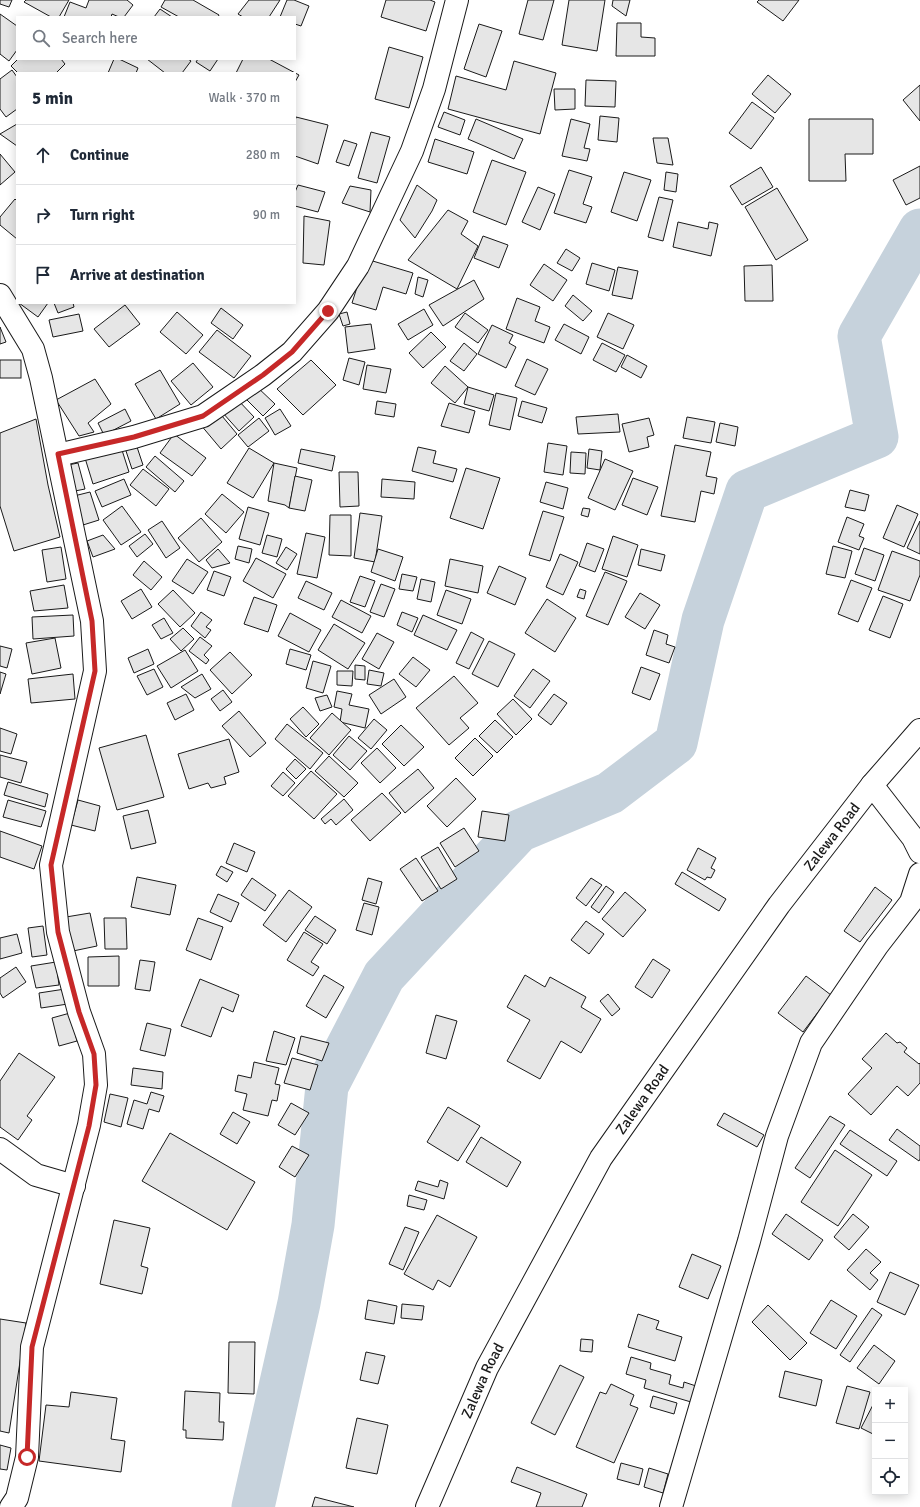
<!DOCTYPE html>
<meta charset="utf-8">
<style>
:root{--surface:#fff;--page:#f6f6f7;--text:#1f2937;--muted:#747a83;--line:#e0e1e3}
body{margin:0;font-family:Signika,sans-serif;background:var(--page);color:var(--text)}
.controls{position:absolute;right:12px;bottom:12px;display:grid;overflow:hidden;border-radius:0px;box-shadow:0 2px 10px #0003}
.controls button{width:36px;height:36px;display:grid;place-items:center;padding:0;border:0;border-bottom:1px solid var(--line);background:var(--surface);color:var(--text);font:20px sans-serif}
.stop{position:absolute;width:12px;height:12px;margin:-9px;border:3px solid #c62828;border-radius:50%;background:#fff}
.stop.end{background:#c62828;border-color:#fff;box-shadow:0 1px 4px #0008}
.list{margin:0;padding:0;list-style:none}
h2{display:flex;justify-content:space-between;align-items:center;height:52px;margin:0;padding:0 16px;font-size:17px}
h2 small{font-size:13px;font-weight:400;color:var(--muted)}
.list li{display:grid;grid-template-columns:26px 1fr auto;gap:12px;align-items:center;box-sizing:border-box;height:60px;padding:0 16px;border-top:1px solid var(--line)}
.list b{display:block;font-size:15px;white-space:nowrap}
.list em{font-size:13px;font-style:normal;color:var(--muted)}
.icon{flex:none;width:22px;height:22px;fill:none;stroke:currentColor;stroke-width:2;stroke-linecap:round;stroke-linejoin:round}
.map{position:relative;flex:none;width:920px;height:1507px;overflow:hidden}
.search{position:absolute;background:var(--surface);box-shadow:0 2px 10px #0003;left:16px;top:16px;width:280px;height:44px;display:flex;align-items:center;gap:10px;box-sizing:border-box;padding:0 14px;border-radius:0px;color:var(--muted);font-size:15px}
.panel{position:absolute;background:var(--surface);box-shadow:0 2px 10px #0003;left:16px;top:72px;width:280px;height:232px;border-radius:0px}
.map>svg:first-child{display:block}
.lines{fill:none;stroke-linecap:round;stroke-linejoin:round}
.river{stroke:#c6d2dc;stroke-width:43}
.building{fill:#e6e6e6;stroke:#1a1a1a}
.minor-casing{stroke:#1a1a1a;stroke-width:24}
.highway-casing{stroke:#1a1a1a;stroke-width:24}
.minor{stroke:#fff;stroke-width:22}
.highway{stroke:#fff;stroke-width:22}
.route{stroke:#c62828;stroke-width:5}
.labels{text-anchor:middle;stroke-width:3;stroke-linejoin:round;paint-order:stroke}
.street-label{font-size:15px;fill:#1a1a1a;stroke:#fff}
</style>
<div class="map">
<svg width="920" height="1507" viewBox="0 0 920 1507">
<rect width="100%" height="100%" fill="#fff"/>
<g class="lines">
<polyline class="river" points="253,1507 299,1303 313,1225 327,1086 384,976 519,831 610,793 676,743 703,620 747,491 877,437 859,336 920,230"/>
</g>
<g class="building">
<polygon points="0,0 12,0 9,7 0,4"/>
<polygon points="26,0 69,0 59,17 51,17 24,2"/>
<polygon points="89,0 127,0 133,5 124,17 119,17 112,14 111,17 64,17 70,2 86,8"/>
<polygon points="165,0 193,0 219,15 218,17 179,17 161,7"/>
<polygon points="249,0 280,0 269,17 243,17 238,14"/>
<polygon points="287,0 294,0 309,6 301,26 295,24 295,17 280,17"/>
<polygon points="386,0 430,0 435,2 426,31 381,17"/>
<polygon points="528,0 554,0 543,40 519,34"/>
<polygon points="569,0 605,0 597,51 562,45"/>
<polygon points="613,0 630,0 626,16 612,6"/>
<polygon points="759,0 799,0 783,21 757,2"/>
<polygon points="160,9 172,17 154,17"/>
<polygon points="0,14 17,26 17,50 9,61 0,54"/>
<polygon points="617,23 641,23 641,37 655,38 655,56 616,56"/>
<polygon points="479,24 502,31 486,77 464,69"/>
<polygon points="389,47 423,57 409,108 375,99"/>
<polygon points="18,59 61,59 65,64 56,73 18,73 11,66"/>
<polygon points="114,59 119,59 138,68 136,73 108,73"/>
<polygon points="147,59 188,59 191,61 182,73 165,73"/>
<polygon points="198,59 218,59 210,71 196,62"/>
<polygon points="243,59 269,59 299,75 295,82 295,73 236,73"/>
<polygon points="514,61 556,73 540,134 448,109 456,76 506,90"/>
<polygon points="12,70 17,77 17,109 6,117 0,109 0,79"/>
<polygon points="768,75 791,94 775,113 752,94"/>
<polygon points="586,80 616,81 615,107 585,106"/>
<polygon points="920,85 920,121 903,100"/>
<polygon points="554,89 575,89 575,109 555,110"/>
<polygon points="752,102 774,118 751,149 729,133"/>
<polygon points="444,112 465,120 460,135 438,127"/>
<polygon points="600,116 619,118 617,142 598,140"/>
<polygon points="296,117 328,125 318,164 295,156 295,122"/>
<polygon points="476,119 523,139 514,159 468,139"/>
<polygon points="571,119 590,124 584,148 590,149 587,161 562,156"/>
<polygon points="809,119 873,119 873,154 845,154 846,181 809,181"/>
<polygon points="17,124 17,146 0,134"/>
<polygon points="371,132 390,137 377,183 358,178"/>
<polygon points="653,138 668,138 673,165 657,163"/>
<polygon points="435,139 474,152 467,174 428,162"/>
<polygon points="344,140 357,144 349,166 336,162"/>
<polygon points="0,154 15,172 0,185"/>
<polygon points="492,160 526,172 506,225 473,212"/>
<polygon points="920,166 920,198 906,205 893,180"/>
<polygon points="761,167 773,187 742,205 730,186"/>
<polygon points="569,170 592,177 583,204 592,207 586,223 554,213"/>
<polygon points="624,172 651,180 637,221 611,212"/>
<polygon points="666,172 678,174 676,192 664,190"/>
<polygon points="298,185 325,192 318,212 295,206 295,192"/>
<polygon points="417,185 437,200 432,211 415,238 400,220"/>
<polygon points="350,186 371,190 370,212 342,203"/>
<polygon points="538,187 555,194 540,230 522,222"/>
<polygon points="777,188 808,240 776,260 745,207"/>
<polygon points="659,197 673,200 663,241 648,237"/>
<polygon points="15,199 17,201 17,239 0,225 0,217"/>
<polygon points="448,210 468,221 461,234 478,246 457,289 408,260"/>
<polygon points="304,216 330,221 324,265 303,263"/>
<polygon points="678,222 708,229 709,222 718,224 711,256 673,247"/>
<polygon points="483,236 508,245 499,268 474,258"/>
<polygon points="566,249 580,258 572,271 557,263"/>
<polygon points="366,259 413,273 406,294 383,287 376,310 352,303"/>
<polygon points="592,263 615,270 609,291 586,284"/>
<polygon points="544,264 567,280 553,301 530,285"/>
<polygon points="772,265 773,301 745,301 744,266"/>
<polygon points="618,267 638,271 632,299 612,295"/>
<polygon points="418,277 428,280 423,297 415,294"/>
<polygon points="474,280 484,299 443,326 429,305"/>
<polygon points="573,295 592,311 583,321 565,306"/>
<polygon points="517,298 540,307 535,321 550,327 544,343 506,329"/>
<polygon points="19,303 48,303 38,317"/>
<polygon points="54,303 73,303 74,307 58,313"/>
<polygon points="125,305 140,324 109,347 94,329"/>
<polygon points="221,308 243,325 233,339 211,323"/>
<polygon points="424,309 433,325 408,340 398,324"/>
<polygon points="177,312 203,335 186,354 160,332"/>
<polygon points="347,312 350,324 343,326 339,314"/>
<polygon points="465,313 488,330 478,343 455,327"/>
<polygon points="608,313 634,325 623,349 597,337"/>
<polygon points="79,314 83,331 53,337 49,320"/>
<polygon points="371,324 375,349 348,353 345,327"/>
<polygon points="564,324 589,337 581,354 555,340"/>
<polygon points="492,325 513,335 509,343 516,347 506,368 478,354"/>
<polygon points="0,327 6,342 0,344"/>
<polygon points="217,330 251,356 234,378 199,352"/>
<polygon points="431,332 446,347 423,368 409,353"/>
<polygon points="464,343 477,354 464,371 450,361"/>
<polygon points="602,343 625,355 616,372 593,360"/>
<polygon points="627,355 647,366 641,378 621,367"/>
<polygon points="349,358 365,362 359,385 343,380"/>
<polygon points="527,359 548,369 535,395 515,386"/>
<rect x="0" y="360" width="21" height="18"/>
<polygon points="311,360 336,385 303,415 277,389"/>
<polygon points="193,363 213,387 191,405 171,381"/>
<polygon points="367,365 391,369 386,393 363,389"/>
<polygon points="445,366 468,387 455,403 431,383"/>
<polygon points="160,370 180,404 156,419 135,384"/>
<polygon points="95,379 111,404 88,423 94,432 79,436 56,400"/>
<polygon points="255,385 275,404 263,416 244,397"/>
<polygon points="468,387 494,395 489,411 464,404"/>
<polygon points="496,393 517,398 510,430 489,425"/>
<polygon points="237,399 254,417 239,431 222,412"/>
<polygon points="377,401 396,404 394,417 375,414"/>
<polygon points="522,401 547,408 542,423 518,416"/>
<polygon points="449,403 475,411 469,433 441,426"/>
<polygon points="125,409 131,421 104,435 98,423"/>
<polygon points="280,409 291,426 275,435 265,418"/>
<polygon points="217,410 237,434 221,449 200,424"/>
<polygon points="618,414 620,432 578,434 576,417"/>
<polygon points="687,417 715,422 711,443 683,438"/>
<polygon points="259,418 269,431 248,447 238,435"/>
<polygon points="649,418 654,435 647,437 649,447 629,452 622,424"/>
<polygon points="36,419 48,485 60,537 14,551 0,506 0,433"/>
<polygon points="720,423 738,427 735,446 716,442"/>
<polygon points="174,434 206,458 192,476 160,453"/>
<polygon points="135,441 143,465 132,469 124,445"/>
<polygon points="548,443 567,446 563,475 544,472"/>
<polygon points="675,445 711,452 706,476 717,478 714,494 701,491 695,522 661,516"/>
<polygon points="121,447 129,472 93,484 85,458"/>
<polygon points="418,447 436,451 433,463 457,469 453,482 412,471"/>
<polygon points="249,448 274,463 253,498 227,483"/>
<polygon points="301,449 335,456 332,471 298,463"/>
<polygon points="589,449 602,451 600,470 587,468"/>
<polygon points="571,452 586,453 585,474 570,473"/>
<polygon points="155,456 184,481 175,492 146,467"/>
<polygon points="605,459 633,471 615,510 588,498"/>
<polygon points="78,463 85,489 70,492 63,466"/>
<polygon points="274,463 297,468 289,508 285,505 268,501"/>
<polygon points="466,468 500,478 483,529 450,518"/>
<polygon points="143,469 169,489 156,506 130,485"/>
<polygon points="339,472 358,472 359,506 340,507"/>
<polygon points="295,476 312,480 305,511 289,508"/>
<polygon points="633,478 658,487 647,515 622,505"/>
<polygon points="124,479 131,495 102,507 95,491"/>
<polygon points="382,479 415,482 414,499 381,497"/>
<polygon points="546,482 568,488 563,509 540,502"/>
<polygon points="850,490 869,495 865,511 845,507"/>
<polygon points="90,492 99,520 83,525 74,496"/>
<polygon points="222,494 244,512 226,533 205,514"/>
<polygon points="897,505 918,514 904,547 883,538"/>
<polygon points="122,506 141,532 121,545 103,520"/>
<polygon points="248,507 269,513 260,545 239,539"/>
<polygon points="583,508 590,509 588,517 581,515"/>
<polygon points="543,511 564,517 550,561 529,555"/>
<polygon points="360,513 382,516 375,562 354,558"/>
<polygon points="330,515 351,515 351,556 329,555"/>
<polygon points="847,517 864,524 859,536 864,538 859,550 838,542"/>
<polygon points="201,518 222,542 199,562 178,538"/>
<polygon points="162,521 180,548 166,558 148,530"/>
<polygon points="920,521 920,554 907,548"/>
<polygon points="306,533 325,537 317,578 297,574"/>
<polygon points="145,534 153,544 137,557 129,546"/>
<polygon points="103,535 115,549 93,557 87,541"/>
<polygon points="267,535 282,539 277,557 262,553"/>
<polygon points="613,536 638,545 627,577 602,569"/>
<polygon points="587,543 604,549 595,572 579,566"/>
<polygon points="238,546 252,549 249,563 235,559"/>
<polygon points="833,546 852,551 845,578 826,574"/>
<polygon points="61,547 66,579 47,582 42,550"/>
<polygon points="286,547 297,554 287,570 276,563"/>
<polygon points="864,548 884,555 875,581 855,574"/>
<polygon points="218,549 230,563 212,568 206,560"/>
<polygon points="378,549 403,557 395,581 371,572"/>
<polygon points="641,549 665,555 661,571 638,565"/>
<polygon points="892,551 920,561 920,575 910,601 878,590"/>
<polygon points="560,554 578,562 563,595 546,587"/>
<polygon points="256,558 286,574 273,598 243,581"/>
<polygon points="187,559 208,572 193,594 172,581"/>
<polygon points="450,559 483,566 478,593 445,586"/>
<polygon points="144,561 162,577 151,590 133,575"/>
<polygon points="499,566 526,578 515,605 487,593"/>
<polygon points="214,571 231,577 224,596 207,590"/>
<polygon points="605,572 627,581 608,625 586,616"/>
<polygon points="402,574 417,577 413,591 399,589"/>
<polygon points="360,576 375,581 365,607 350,602"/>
<polygon points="421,579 435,582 431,602 417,599"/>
<polygon points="851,580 872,588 858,622 838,614"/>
<polygon points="306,581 332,593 324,610 298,598"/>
<polygon points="381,584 395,589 384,617 370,612"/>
<polygon points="64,585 68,608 34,611 30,591"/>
<polygon points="141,589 152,607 132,619 121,601"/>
<polygon points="580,589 586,591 584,599 577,597"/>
<polygon points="173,590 195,613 180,627 158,604"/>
<polygon points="446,590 471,599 462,624 437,615"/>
<polygon points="640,593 660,605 645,629 625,617"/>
<polygon points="883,596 903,604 890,638 869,630"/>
<polygon points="254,597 277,605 268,632 244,624"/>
<polygon points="547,599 576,618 555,652 525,633"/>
<polygon points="341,600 371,616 362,633 332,617"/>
<polygon points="201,612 212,620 206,627 211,630 205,638 191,626"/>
<polygon points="402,612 418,618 412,632 397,625"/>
<polygon points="290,613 321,630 309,652 278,636"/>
<polygon points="73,615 74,636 33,639 32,617"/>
<polygon points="423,615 457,630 447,650 414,635"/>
<polygon points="164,618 173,633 161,639 152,625"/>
<polygon points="334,624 365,643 348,669 318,650"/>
<polygon points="183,628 194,639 181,651 170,639"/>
<polygon points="654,630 668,635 666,644 675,647 669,663 646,655"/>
<polygon points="471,632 484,639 469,669 456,663"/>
<polygon points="377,633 394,642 379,669 362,659"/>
<polygon points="200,637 212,646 204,655 209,660 206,664 189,651"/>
<polygon points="55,638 61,668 32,674 26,643"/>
<polygon points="489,641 515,654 498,687 472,674"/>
<polygon points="0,646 12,649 7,668 0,666"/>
<polygon points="148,649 154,664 134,673 128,658"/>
<polygon points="290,649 311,655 306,670 286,664"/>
<polygon points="185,650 198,671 171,688 157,666"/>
<polygon points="230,652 252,675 232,694 210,670"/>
<polygon points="413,657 430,670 416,687 399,674"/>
<polygon points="313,661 331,666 323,693 306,688"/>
<polygon points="355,665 365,666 365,680 355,679"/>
<polygon points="641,667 660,674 650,700 632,693"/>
<polygon points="154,669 163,687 147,695 137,676"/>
<polygon points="533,669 550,681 530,708 514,696"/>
<polygon points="369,670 384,673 381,686 367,684"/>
<polygon points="337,671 353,671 352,686 337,685"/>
<polygon points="0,672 6,674 0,694"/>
<polygon points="73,674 75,699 31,703 28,679"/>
<polygon points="202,674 211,689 195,698 181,687"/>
<polygon points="454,676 478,703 460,718 469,728 449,745 416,708"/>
<polygon points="394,679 406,697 381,714 369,695"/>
<polygon points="223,690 232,702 220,711 211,699"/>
<polygon points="337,691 352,694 349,705 369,709 365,728 340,722 342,709 334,707"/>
<polygon points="186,694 194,710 175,720 167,703"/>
<polygon points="554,694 567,703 551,725 538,715"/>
<polygon points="327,695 332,707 320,711 315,698"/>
<polygon points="513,699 532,719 516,735 497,714"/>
<polygon points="303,707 319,724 306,737 290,719"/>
<polygon points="239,711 266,743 250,757 222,726"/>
<polygon points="332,713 351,730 329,755 310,738"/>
<polygon points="374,719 387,730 371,749 358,738"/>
<polygon points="495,720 513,737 497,753 479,736"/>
<polygon points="287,724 323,753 310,769 275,739"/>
<polygon points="401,725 424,747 404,766 382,744"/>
<polygon points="0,728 17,734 11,754 0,751"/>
<polygon points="146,735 164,797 117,810 99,748"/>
<polygon points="349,736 367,751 350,770 333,755"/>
<polygon points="475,738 493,756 473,776 455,758"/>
<polygon points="229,739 239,772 224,777 226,784 211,788 208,783 189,789 178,754"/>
<polygon points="377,748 396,768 380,783 361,763"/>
<polygon points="0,755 27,762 21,783 0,777"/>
<polygon points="329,756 358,783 344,797 315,771"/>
<polygon points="295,759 306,769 296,779 286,769"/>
<polygon points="418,769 434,788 405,813 389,793"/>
<polygon points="311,771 337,794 314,819 288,796"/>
<polygon points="283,772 295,783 283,796 271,786"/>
<polygon points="456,778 476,799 447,827 427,806"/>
<polygon points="8,782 48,794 45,807 4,795"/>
<polygon points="382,793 401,813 370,841 351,820"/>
<polygon points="344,799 353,810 336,825 331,819 325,824 321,819"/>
<polygon points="8,800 46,811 41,827 3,817"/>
<polygon points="78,800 100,806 95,831 71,825"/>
<polygon points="148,810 156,843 131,849 123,816"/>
<polygon points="482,811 509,815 505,841 478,837"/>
<polygon points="464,828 479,851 455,867 440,843"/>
<polygon points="0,831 42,846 34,869 0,857"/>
<polygon points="234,843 255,852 247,872 226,863"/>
<polygon points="438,847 457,879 441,889 421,857"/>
<polygon points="698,848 716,858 711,868 715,870 711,878 707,877 705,880 687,870"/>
<polygon points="416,858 438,891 422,901 400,869"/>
<polygon points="221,866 233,872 227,882 216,875"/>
<polygon points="682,872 726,899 719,911 675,884"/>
<polygon points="137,877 176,885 170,915 131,907"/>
<polygon points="252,878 276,895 265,911 241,895"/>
<polygon points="368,878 382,882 376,904 362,900"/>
<polygon points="591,878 602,885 586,906 576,898"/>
<polygon points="606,886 614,892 599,913 591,907"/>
<polygon points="875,887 892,900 860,942 844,931"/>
<polygon points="289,890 312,907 286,942 263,925"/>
<polygon points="625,892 646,910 623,937 602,919"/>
<polygon points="218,894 239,903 231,922 210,912"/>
<polygon points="364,903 379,907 372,935 356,930"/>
<polygon points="90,913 97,946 73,951 66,917"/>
<polygon points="315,916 336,930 327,944 305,930"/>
<polygon points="104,918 126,918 127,949 105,949"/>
<polygon points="198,918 223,927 211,960 186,950"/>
<polygon points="586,921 604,934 589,954 571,940"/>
<polygon points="43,926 47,955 32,957 28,928"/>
<polygon points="304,932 323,944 311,962 319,967 313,976 287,960"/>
<polygon points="17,934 22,953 0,959 0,938"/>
<polygon points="119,956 119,986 88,986 88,957"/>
<polygon points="653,959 670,970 652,998 635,987"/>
<polygon points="140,960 155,962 150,991 135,989"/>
<polygon points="56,962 59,985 36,988 31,966"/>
<polygon points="16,967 26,982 3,998 0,993 0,978"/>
<polygon points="324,975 344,987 326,1018 306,1006"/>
<polygon points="525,975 545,987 550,977 586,997 581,1007 601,1019 581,1053 561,1041 540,1079 507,1061 530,1020 507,1007"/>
<polygon points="806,976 831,995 803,1032 778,1013"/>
<polygon points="200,979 239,995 233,1012 222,1007 211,1037 181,1026"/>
<polygon points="65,989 68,1004 41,1008 39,993"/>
<polygon points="608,994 620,1009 612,1016 600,1001"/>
<polygon points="70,1013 77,1041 59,1046 52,1018"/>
<polygon points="436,1015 457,1021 446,1059 426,1053"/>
<polygon points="147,1023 171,1029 165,1056 140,1050"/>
<polygon points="274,1031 295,1038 286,1065 266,1061"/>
<polygon points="886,1033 897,1043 900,1042 907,1048 904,1052 919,1064 920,1063 920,1083 908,1096 897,1086 871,1115 848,1094 872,1068 862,1059"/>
<polygon points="301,1036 329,1043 322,1061 297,1053"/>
<polygon points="19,1053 55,1077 27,1116 32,1120 18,1140 0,1127 0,1081"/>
<polygon points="292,1058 318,1065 310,1090 284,1083"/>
<polygon points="254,1062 279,1068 275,1084 280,1085 277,1101 272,1100 268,1116 243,1110 247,1094 235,1091 238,1075 251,1078"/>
<polygon points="133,1068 163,1072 162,1089 131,1085"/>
<polygon points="151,1092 164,1096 159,1112 149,1109 143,1129 127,1124 134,1100 147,1104"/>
<polygon points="110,1094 128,1098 121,1127 104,1122"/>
<polygon points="291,1103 309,1113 295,1135 278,1125"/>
<polygon points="448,1107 480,1126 458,1161 427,1142"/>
<polygon points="233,1112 250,1122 237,1144 220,1134"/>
<polygon points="724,1113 764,1135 757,1147 717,1125"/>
<polygon points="830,1116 845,1125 810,1178 795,1168"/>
<polygon points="897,1129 920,1146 920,1159 919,1161 889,1140"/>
<polygon points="850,1130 897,1161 887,1176 840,1144"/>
<polygon points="170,1133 255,1182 227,1230 142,1181"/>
<polygon points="481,1137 521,1162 507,1187 466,1162"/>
<polygon points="292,1146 309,1155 295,1177 279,1167"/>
<polygon points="835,1150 872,1175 838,1226 801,1202"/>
<polygon points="440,1180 448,1183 444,1199 415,1190 418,1181 438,1187"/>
<polygon points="409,1195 427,1200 424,1210 407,1206"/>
<polygon points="786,1214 823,1240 809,1260 772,1234"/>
<polygon points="853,1214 869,1227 849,1250 834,1237"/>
<polygon points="437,1215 477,1237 450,1287 438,1280 433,1290 404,1274"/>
<polygon points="114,1220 150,1228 141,1266 148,1268 142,1294 100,1284"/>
<polygon points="405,1227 419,1232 403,1270 389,1264"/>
<polygon points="866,1249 881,1262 870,1273 878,1280 870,1290 847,1270"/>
<polygon points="692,1254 721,1266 708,1299 679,1287"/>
<polygon points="890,1272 919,1285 905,1315 877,1302"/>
<polygon points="368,1300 397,1306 394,1324 365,1319"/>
<polygon points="831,1300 857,1316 836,1349 810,1333"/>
<polygon points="402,1304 424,1306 422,1320 401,1318"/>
<polygon points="768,1305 807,1343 790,1360 752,1322"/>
<polygon points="872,1308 882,1315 850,1362 840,1355"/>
<polygon points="638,1314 659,1321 656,1329 682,1337 675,1361 628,1347"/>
<polygon points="0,1319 26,1323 9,1433 0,1431"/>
<polygon points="581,1339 593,1340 592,1352 580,1351"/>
<polygon points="229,1342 255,1342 254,1394 228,1393"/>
<polygon points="874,1345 895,1361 879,1384 857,1368"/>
<polygon points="366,1352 385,1356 378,1384 360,1380"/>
<polygon points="631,1357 651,1363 650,1369 671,1375 669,1384 683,1388 684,1382 696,1386 691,1402 644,1388 646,1380 626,1374"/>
<polygon points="560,1365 584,1377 555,1435 531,1423"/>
<polygon points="785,1371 822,1380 816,1406 779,1397"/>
<polygon points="611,1384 634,1395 630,1405 638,1408 614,1463 576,1447 600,1392 606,1394"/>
<polygon points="847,1386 870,1392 859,1429 836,1423"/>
<polygon points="185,1391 220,1393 219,1422 224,1422 223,1440 186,1438 186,1430 183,1430"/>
<polygon points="71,1392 117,1398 111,1439 125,1441 121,1472 39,1461 46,1405 69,1407"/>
<polygon points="653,1396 677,1403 674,1414 650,1407"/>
<polygon points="875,1401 875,1435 861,1428"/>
<polygon points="357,1418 388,1425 377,1474 346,1468"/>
<polygon points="0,1445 11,1448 7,1470 0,1469"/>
<polygon points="621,1463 643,1469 639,1485 617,1479"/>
<polygon points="517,1467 587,1494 582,1507 536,1507 541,1493 511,1482"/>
<polygon points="649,1468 668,1474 663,1493 644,1487"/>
<polygon points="315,1497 354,1507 312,1507"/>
</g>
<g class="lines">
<g class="minor-casing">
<g id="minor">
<polyline points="0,295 33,349 41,378 92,621 95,671 51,865 58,932 79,1012 94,1054 96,1085 89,1125 32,1347 27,1457 17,1498 11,1507"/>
<polyline points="58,455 134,437 203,416 263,375 292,352 328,311 358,266 412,151 434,89 457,0"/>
<polyline points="872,785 913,838 920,852"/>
<polyline points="0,1149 36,1175 74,1186"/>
<polyline points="671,1507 749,1241 777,1136 811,1043 877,946 911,902 920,874"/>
</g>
</g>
<g class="highway-casing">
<g id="highway">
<path id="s1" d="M427,1507L487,1368L601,1158L779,905L872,785L920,730"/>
</g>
</g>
<use href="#minor" class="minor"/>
<use href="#highway" class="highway"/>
</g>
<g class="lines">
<polyline class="route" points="27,1457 32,1347 89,1126 96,1085 94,1054 79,1012 58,932 51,865 95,671 92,621 58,454 134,437 203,416 263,375 292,352 328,311"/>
</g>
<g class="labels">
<g class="street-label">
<text dy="5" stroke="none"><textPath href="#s1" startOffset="786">Zalewa Road</textPath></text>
<text dy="5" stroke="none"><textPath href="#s1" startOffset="462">Zalewa Road</textPath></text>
<text dy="5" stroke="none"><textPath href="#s1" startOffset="138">Zalewa Road</textPath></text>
</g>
</g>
</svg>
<div class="controls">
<button>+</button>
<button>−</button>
<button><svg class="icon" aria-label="locate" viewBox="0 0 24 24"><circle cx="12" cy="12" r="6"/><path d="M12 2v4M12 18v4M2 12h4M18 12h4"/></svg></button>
</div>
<div class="stop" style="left:27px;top:1457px"></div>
<div class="stop end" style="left:328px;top:311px"></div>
<div class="search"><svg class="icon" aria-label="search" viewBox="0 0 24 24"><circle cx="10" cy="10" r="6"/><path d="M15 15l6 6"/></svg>Search here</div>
<section class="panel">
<h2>5 min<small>Walk · 370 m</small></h2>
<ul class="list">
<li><svg class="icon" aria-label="ahead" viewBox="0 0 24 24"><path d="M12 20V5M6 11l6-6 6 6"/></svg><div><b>Continue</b></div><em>280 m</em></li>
<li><svg class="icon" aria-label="right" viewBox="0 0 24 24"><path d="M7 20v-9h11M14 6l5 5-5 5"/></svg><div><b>Turn right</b></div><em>90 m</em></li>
<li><svg class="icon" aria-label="arrive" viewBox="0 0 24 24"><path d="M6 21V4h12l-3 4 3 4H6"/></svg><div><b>Arrive at destination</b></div></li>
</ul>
</section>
</div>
